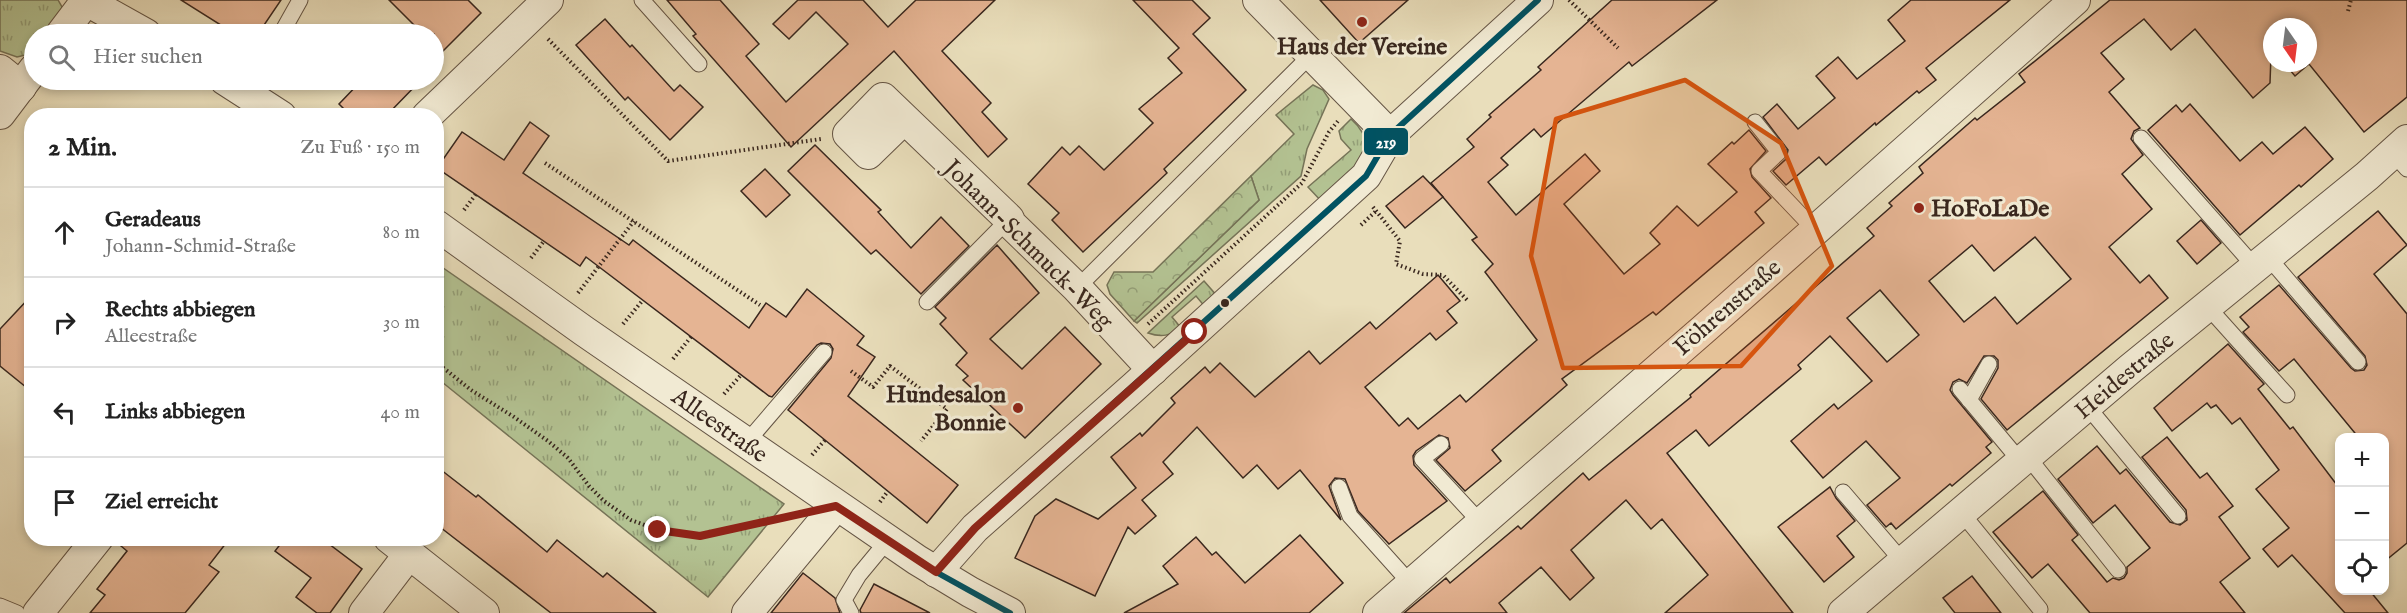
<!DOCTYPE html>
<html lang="de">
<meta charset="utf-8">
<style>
:root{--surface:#fff;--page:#f2f2f2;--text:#222;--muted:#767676;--line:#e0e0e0}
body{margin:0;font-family:"IM FELL English",serif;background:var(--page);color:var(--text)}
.controls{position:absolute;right:18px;bottom:18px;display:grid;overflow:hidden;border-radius:12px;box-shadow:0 3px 9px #0003}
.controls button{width:54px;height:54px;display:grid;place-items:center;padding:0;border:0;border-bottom:2px solid var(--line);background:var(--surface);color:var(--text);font:30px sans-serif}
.compass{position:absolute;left:2263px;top:18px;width:54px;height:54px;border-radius:50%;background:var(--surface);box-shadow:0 3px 9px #0003;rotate:166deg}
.stop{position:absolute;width:18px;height:18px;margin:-14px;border:4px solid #8f2418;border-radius:50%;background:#fff}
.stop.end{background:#8f2418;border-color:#fff;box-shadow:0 2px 6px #0008}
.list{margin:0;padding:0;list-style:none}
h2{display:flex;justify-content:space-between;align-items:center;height:78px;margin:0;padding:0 24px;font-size:26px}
h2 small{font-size:20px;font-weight:400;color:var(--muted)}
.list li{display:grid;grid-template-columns:39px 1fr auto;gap:18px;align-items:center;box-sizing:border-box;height:90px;padding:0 24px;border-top:2px solid var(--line)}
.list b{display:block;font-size:22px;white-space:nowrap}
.list p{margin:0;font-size:20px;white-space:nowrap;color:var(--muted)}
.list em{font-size:20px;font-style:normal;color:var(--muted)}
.icon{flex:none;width:33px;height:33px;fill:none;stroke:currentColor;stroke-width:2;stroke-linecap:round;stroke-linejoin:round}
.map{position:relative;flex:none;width:2407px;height:613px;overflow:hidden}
.search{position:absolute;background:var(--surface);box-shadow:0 3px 9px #0003;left:24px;top:24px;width:420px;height:66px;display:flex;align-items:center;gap:15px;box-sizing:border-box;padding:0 21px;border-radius:33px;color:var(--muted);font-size:22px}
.panel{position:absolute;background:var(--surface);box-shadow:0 3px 9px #0003;left:24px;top:108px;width:420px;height:438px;border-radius:24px}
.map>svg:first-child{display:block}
.grass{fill:url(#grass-tufts);stroke:#767458;stroke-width:1.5}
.forest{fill:url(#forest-crowns);stroke:#767458;stroke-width:1.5}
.building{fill:#e5b493;stroke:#39271e;stroke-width:1.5;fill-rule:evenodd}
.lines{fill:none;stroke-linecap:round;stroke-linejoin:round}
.service-casing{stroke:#655545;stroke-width:17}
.minor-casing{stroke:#655545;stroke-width:32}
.path{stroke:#39271e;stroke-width:4;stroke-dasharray:1.5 3;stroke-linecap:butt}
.service{stroke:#f1ead3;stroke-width:15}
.minor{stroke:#f1ead3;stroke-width:30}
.bus-1-casing{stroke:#f1ead3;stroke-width:10}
.bus-1{stroke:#005262;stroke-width:6}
.route{stroke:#8f2418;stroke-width:8}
.marked{fill:#d6540e;fill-opacity:0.2;stroke:#d6540e;stroke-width:4.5;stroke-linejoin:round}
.poi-dot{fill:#8f2418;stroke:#f1ead3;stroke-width:2}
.bus-dot{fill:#39271e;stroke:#f1ead3;stroke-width:2}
.labels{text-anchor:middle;stroke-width:6;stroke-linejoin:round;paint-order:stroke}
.poi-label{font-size:24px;font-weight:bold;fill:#39271e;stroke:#f1ead3}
.street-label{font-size:24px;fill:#39271e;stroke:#f1ead3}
.line-badge{stroke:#f1ead3;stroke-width:2}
.badge-label{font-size:16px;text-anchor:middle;font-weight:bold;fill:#fff}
</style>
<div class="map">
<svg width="2407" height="613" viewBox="0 0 2407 613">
<defs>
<pattern id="grass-tufts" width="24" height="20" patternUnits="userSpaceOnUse" patternTransform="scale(1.5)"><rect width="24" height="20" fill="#b3c292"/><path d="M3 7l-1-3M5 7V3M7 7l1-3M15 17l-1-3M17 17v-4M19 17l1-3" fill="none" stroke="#939e77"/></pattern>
<pattern id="forest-crowns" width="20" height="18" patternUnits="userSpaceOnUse" patternTransform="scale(1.5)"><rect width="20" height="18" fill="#b3c292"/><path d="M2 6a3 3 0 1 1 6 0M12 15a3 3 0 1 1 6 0" fill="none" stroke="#939e77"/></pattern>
</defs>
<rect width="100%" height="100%" fill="#e9debb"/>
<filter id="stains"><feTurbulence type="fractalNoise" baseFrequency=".00333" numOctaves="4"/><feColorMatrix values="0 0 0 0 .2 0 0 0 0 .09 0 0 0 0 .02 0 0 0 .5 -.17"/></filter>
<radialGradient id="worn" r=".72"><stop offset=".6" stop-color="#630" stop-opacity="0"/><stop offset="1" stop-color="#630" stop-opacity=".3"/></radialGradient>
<g class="grass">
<polygon points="0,0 58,0 62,7 61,17 48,34 34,34 34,53 17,57 0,51"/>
<polygon points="1313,85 1323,90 1329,99 1307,149 1301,176 1137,323 1134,321 1259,200 1251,176 1294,134 1276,115"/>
<path d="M1351,119C1359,126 1367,137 1367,148C1367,162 1333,191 1322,202L1308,187L1351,150L1341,139L1339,131Z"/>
<polygon points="436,263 784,504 708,597 437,378"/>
<path d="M1204,281L1218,297L1206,308L1196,296L1172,317L1182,329C1170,335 1162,338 1148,333Z"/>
</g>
<polygon class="forest" points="1251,176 1259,200 1134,321 1110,294 1107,285 1114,272 1153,272"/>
<g class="building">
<polygon points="181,0 281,0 258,34 235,34"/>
<polygon points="389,0 468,0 481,13 441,53 434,46 434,34 423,34"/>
<polygon points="667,0 720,0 759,44 746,56 786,102 848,44 816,12 789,39 773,24 798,0 863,0 888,27 916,0 995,0 942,51 991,103 982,112 1007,139 988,157 894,51 791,147 693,36 696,34"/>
<polygon points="1133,0 1192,0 1210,18 1193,34 1246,90 1164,169 1167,173 1083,252 1052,220 1059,213 1028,184 1062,147 1070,155 1079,146 1104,170 1153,123 1139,109 1182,73 1168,58 1179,48"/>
<polygon points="1320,0 1408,0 1359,43"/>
<polygon points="1612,0 1717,0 1632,66 1629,62 1541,137 1534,129 1501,158 1508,165 1488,182 1516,215 1585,154 1600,171 1564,204 1624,274 1660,244 1650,233 1677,206 1698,226 1737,192 1708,164 1732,142 1734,144 1749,130 1766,151 1750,169 1752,177 1771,198 1755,212 1764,223 1656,315 1653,312 1562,379 1567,385 1492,450 1501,461 1465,491 1436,460 1450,448 1448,438 1439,435 1416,451 1413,456 1414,465 1447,501 1389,544 1358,511 1345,479 1335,478 1329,486 1341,520 1300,470 1278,489 1257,465 1243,478 1197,427 1163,462 1173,474 1142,500 1156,516 1135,534 1128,527 1095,596 1015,558 1035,516 1056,499 1098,519 1136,488 1111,457 1140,433 1142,436 1175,403 1171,398 1205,367 1210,373 1220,363 1255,397 1309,351 1320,364 1370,322 1376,329 1438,275 1460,301 1447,311 1457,323 1436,340 1430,333 1365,387 1399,426 1408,418 1418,429 1460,395 1466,402 1537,340 1485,272 1493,264 1472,240 1477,237 1431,183 1474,147 1467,139 1491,117 1489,115 1541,70 1538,67"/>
<polygon points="1911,0 2010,0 1926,68 1936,80 1919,93 1917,91 1876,125 1875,123 1826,165 1819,157 1786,185 1773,171 1786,159 1788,150 1763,117 1777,104 1798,129 1835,98 1816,76 1838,57 1857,79 1905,41 1888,20"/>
<path d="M2110,0H2407V97L2364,132L2309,64L2295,76L2284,63H2308V27H2272L2270,83L2253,98L2195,29L2171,50L2144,19L2101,53L2124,79L2109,92L2140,128L2134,131L2131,139L2143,155L2122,174L2152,209L2109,247L2140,283L2149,275L2168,298L2007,430L1981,399L1998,368V360L1994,356H1984L1967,383L1959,379L1953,382L1950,390L1953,395L1992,442L1986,447L1991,453L1952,486L1950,484L1896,529L1891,523L1886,527L1867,505L1900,478L1866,441L1823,478L1791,441L1834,404L1838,409L1872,381L1830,336L1798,365L1801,369L1709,446L1696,430L1667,453L1793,613H1665L1708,575L1662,519L1651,529L1626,500L1571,550L1594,578L1570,600L1541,567L1499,603L1507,613H1404L1446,578L1450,583L1518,526L1521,529L1583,473L1589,480L1691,397L1690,395L1874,236L1867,228L1892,206L1889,203L1923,173L1919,167L1975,118L1977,120L2025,82L2019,74ZM2035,237L2071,279L2017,324L1995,297L1964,322L1929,281L1972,245L1994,271ZM1880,290L1919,335L1887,362L1847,318Z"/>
<polygon points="605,19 630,47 632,45 674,91 680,85 703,107 670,140 628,97 625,100 576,45"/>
<polygon points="362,80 421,80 386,116 351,116 339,104"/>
<polygon points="2190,104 2240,161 2262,142 2273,154 2305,127 2333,159 2301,187 2299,185 2240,235 2148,130 2176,105 2182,112"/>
<polygon points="530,122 549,136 523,173 629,245 633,240 749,328 766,303 786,317 807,289 864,336 857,345 875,357 848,396 958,485 927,523 788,410 831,358 833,349 830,344 821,343 817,345 772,397 769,396 586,257 580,266 437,168 462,132 504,160"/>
<polygon points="815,145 881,210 878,212 911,248 941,217 969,246 921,294 876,250 871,254 788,171"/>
<polygon points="765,169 790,195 766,217 741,191"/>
<polygon points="1423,176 1443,197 1405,228 1386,206"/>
<polygon points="2378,211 2407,245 2374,274 2407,314 2407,543 2385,561 2385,438 2359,438 2294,359 2279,371 2243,332 2249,327 2240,317 2279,285 2351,368 2355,371 2364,370 2367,365 2365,356 2298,277"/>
<polygon points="2201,220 2221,243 2197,264 2177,241"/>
<polygon points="997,245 1039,293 990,339 1022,369 1065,327 1101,364 1025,438 963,380 968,376 956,365 967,353 940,324 946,318 935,307"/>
<polygon points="32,295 32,392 0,366 0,329"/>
<polygon points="2228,344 2264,384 2258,389 2290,429 2293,427 2340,489 2340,591 2370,591 2388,613 2345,613 2292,555 2278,567 2263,549 2289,528 2256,489 2279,470 2240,418 2232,424 2216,405 2211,408 2207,403 2172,431 2154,408"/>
<polygon points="2167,437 2200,478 2207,473 2233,506 2219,517 2250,558 2220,582 2245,613 2090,613 2048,564 2032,578 1993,532 2043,491 2078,535 2072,540 2107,582 2113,578 2119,580 2124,578 2127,573 2127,567 2150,548 2115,505 2093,523 2058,479 2097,446 2120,474 2126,469 2170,522 2180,525 2187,520 2186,510 2142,457"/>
<polygon points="436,466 476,497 478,495 547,552 557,540 603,577 607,573 656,613 551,613 436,524"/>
<polygon points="1830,487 1836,498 1855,521 1837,536 1854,557 1824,582 1778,527"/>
<polygon points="1300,535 1343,583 1309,613 1124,613 1178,584 1163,566 1196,537 1212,555 1216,552 1245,583"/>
<polygon points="115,538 230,538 209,565 219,572 185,613 90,613 105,595 97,589 127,551 115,541"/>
<polygon points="285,538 321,538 362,569 330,613 317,613 296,597 311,578 275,551"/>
<polygon points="803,573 835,598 840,613 771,613"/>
<polygon points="1972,576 2001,613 1955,613 1943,598"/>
<polygon points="874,584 930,613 861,613 860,610"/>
</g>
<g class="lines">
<g class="service-casing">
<g id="service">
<polyline points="642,0 699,64"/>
<polyline points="281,34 300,0"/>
<polyline points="1755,122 1779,152 1759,171 1815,230"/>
<polyline points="2141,138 2255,267"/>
<polyline points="2393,153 2407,169"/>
<polyline points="2268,257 2358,362"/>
<polyline points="1077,288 1311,55"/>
<polyline points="927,302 1009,219"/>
<polyline points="2207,306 2287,395"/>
<polyline points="1960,389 2021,462"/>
<polyline points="1969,400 1989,364"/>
<polyline points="2087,406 2178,516"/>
<polyline points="746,443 824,352"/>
<polyline points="1441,444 1422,459 1481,523"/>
<polyline points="2028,457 2118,570"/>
<polyline points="1339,487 1350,516 1411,584"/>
<polyline points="1843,492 1903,562"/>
<polyline points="1961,512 2040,609"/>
<polyline points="0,606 17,613"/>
<polyline points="851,613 844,600 859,575 888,540"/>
</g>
</g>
<g class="minor-casing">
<g id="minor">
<polyline points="85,0 146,34"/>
<polyline points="1258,0 1390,135"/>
<polyline points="61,34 86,1"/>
<polyline points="0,70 21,87"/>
<polyline points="225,80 281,116"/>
<polyline points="0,114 34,69"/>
<polyline points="427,116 548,0"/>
<polyline points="904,119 868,154 848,134 883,98 1009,219 1011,224 1077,288 1153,370"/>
<polyline points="436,225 584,331 917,560 970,592 1010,613"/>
<polyline points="389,538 484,613"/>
<polyline points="936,572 975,528 1135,386 1366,176 1390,135 1538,0"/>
<polyline points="38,613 98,538"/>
<polyline points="364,613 409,554"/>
<polyline points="747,613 836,506"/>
<polyline points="1378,613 1705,328 2075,0"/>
<polyline points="1843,613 2130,369 2367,176 2407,140"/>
</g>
</g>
<g class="path">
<polyline points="1569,0 1618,48"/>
<polyline points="2348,11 2351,0"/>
<polyline points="548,39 668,161 821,139"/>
<polyline points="545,163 760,305"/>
<polyline points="1373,207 1400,241 1396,264 1423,274 1443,275 1468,301"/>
<polyline points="464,210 476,194"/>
<polyline points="1361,225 1376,211"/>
<polyline points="531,258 544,241"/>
<polyline points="578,293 634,221"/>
<polyline points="623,324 643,300"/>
<polyline points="1148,324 1302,183 1329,132 1338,121"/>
<polyline points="673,359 691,337"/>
<polyline points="436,362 471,390 514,417 548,441 568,458 589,486 604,501 631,520 658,530 700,536 789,516"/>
<polyline points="851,371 873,387 890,366 947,409 921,441"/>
<polyline points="724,394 741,375"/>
<polyline points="812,455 825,440"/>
<polyline points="880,502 888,491"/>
</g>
<use href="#service" class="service"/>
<use href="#minor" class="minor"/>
<g class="bus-1-casing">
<g id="bus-1">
<polyline points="936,572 975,528 1366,176 1390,135 1538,0"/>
<polyline points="936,572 1010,613"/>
</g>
</g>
<use href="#bus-1" class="bus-1"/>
</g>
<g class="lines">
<polyline class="route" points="658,530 700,536 836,506 936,572 975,528 1195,332"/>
</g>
<path class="marked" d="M1685,80L1781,143L1832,266L1741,366L1563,368L1531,256L1556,119Z"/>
<g class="poi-dot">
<circle cx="1362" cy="22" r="6"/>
<circle cx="1919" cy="208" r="6"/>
<circle cx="1018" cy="408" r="6"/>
</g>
<circle class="bus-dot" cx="1225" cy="303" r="5"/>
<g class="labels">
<g class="poi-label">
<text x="1362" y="54">Haus der Vereine</text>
<text x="1931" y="216" text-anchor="start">HoFoLaDe</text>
<text x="1006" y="402" text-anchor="end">Hundesalon<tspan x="1006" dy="28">Bonnie</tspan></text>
</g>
<g class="street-label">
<text transform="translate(1029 244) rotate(45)" y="8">Johann-Schmuck-Weg</text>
<text transform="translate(1727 307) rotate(-41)" y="8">Föhrenstraße</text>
<text transform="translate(2124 375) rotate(-40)" y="8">Heidestraße</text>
<text transform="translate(720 425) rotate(35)" y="8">Alleestraße</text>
</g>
</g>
<rect class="line-badge" x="1363" y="127" width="46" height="29" rx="6" fill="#005262"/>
<g class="badge-label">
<text x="1386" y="148">219</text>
</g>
<rect width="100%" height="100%" filter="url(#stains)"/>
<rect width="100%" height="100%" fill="url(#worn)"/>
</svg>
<div class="controls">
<button>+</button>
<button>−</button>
<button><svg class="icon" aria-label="locate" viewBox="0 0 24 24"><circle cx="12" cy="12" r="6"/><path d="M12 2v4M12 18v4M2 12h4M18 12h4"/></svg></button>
</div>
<svg class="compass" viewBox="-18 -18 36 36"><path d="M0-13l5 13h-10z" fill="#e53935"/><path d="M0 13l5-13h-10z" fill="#767676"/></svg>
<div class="stop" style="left:1195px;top:332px"></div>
<div class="stop end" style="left:658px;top:530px"></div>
<div class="search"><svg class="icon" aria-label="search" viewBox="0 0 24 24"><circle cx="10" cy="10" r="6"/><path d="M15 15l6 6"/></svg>Hier suchen</div>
<section class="panel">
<h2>2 Min.<small>Zu Fuß · 150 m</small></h2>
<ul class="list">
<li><svg class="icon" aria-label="ahead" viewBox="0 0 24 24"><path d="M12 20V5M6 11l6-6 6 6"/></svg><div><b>Geradeaus</b><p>Johann-Schmid-Straße</p></div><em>80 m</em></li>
<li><svg class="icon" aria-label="right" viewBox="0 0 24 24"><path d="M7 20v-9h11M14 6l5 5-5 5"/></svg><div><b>Rechts abbiegen</b><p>Alleestraße</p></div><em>30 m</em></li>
<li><svg class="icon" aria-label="left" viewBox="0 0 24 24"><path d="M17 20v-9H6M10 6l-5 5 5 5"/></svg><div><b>Links abbiegen</b></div><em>40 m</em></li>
<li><svg class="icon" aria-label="arrive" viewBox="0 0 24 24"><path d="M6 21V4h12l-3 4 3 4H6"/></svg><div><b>Ziel erreicht</b></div></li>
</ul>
</section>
</div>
